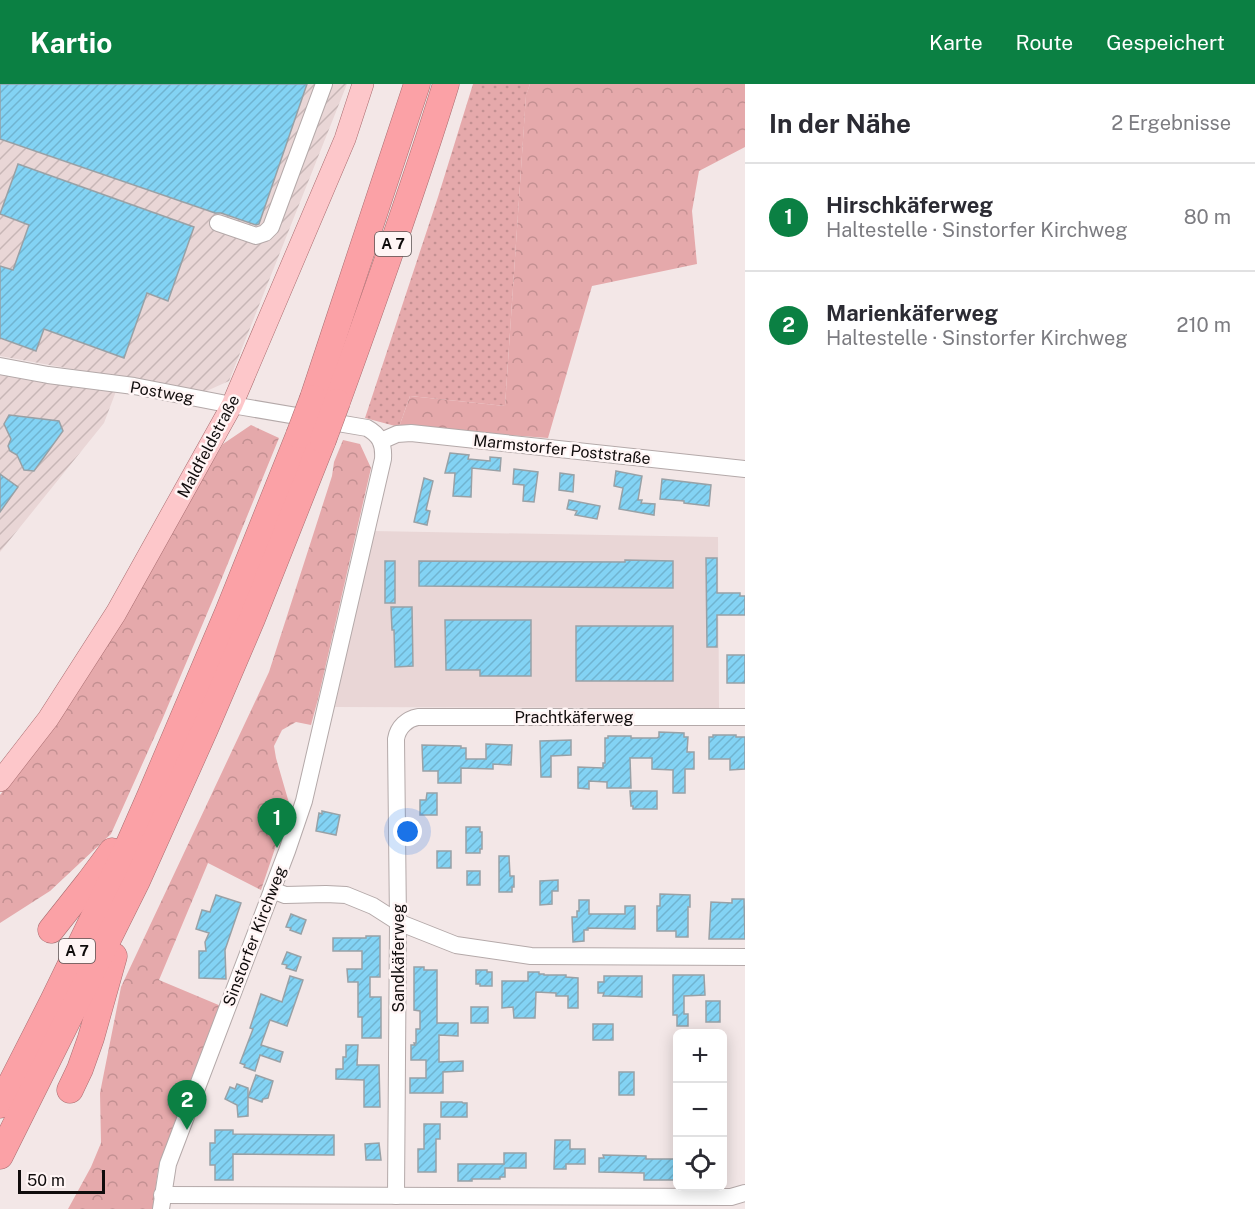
<!DOCTYPE html>
<html lang="de">
<meta charset="utf-8">
<style>
:root{--surface:#fff;--page:#f7f7f7;--text:#2b2b33;--muted:#7c7c81;--line:#e1e1e2;--accent:#0b8043}
body{margin:0;font-family:"Public Sans",sans-serif;background:var(--page);color:var(--text)}
.controls{position:absolute;right:18px;bottom:18px;display:grid;overflow:hidden;border-radius:9px;box-shadow:0 3px 15px #0003}
.controls button{width:54px;height:54px;display:grid;place-items:center;padding:0;border:0;border-bottom:2px solid var(--line);background:var(--surface);color:var(--text);font:30px sans-serif}
.scale{position:absolute;left:18px;bottom:15px;width:87px;box-sizing:border-box;padding-left:6px;border:3px solid #100c0c;border-top:0;font-size:16px;line-height:21px;white-space:nowrap;color:#100c0c;-webkit-text-stroke:4px #fff5f5;paint-order:stroke}
.you{position:absolute;left:408px;top:748px;width:21px;height:21px;margin:-15px;border:4px solid #fff;border-radius:50%;background:#1a73e8;box-shadow:0 0 0 9px #1a73e833}
.badge{display:grid;place-items:center;width:39px;height:39px;border-radius:50%;background:var(--accent);color:#fff;font-size:20px;font-weight:700}
.pin{position:absolute;translate:-50% -50px;filter:drop-shadow(0 2px 3px #0008)}
.pin::after{content:'';position:absolute;top:32px;width:21px;height:18px;background:inherit;clip-path:polygon(0 0,100% 0,50% 100%)}
.list{margin:0;padding:0;list-style:none}
h2{display:flex;justify-content:space-between;align-items:center;height:78px;margin:0;padding:0 24px;font-size:26px}
h2 small{font-size:20px;font-weight:400;color:var(--muted)}
.list li{display:grid;grid-template-columns:39px 1fr auto;gap:18px;align-items:center;box-sizing:border-box;height:108px;padding:0 24px;border-top:2px solid var(--line)}
.list b{display:block;font-size:22px;white-space:nowrap}
.list p{margin:0;font-size:20px;white-space:nowrap;color:var(--muted)}
.list em{font-size:20px;font-style:normal;color:var(--muted)}
.icon{flex:none;width:33px;height:33px;fill:none;stroke:currentColor;stroke-width:2;stroke-linecap:round;stroke-linejoin:round}
.map{position:relative;flex:none;width:745px;height:1125px;overflow:hidden}
header{display:flex;align-items:center;gap:36px;box-sizing:border-box;height:84px;padding:0 30px;background:var(--accent);color:#fff}
header strong{font-size:28px}
nav{display:flex;gap:33px;margin-inline-start:auto;font-size:21px}
main{display:flex}
aside{flex:1;background:var(--surface)}
.map>svg:first-child{display:block}
.built{fill:#e9d6d6}
.industrial{fill:url(#industrial-furrows)}
.grass{fill:url(#grass-dots)}
.forest{fill:url(#forest-crowns)}
.building{fill:url(#building-hatch);stroke:#98a1a6;stroke-width:1.5}
.lines{fill:none;stroke-linecap:round;stroke-linejoin:round}
.minor-casing{stroke:#b4a9a9;stroke-width:18}
.major-casing{stroke:#a96d70;stroke-width:22}
.highway-casing{stroke:#a96d70;stroke-width:27}
.minor{stroke:#fff;stroke-width:16}
.major{stroke:#fdc7ca;stroke-width:21}
.highway{stroke:#fba1a6;stroke-width:26}
.highway-bridge-casing{stroke:#a96d70;stroke-width:27;stroke-linecap:butt}
.highway-bridge{stroke:#fba1a6;stroke-width:26}
.labels{text-anchor:middle;stroke-width:5;stroke-linejoin:round;paint-order:stroke}
.shield{fill:#fff5f5;stroke:#585252;stroke-width:1.5}
.shield-label{font-size:15px;font-weight:bold;fill:#100c0c}
.street-label{font-size:16px;fill:#100c0c;stroke:#fff5f5}
</style>
<header>
<strong>Kartio</strong>
<nav><a>Karte</a><a>Route</a><a>Gespeichert</a></nav>
</header>
<main>
<div class="map">
<svg width="745" height="1125" viewBox="0 0 745 1125">
<defs>
<pattern id="industrial-furrows" width="10" height="10" patternUnits="userSpaceOnUse" patternTransform="scale(1.5)"><rect width="10" height="10" fill="#e9d6d6"/><path d="M-1 1l2-2M0 10L10 0M9 11l2-2" fill="none" stroke="#c7b6b6"/></pattern>
<pattern id="grass-dots" width="8" height="8" patternUnits="userSpaceOnUse" patternTransform="scale(1.5)"><rect width="8" height="8" fill="#e5a9ab"/><path d="M2 2h.1M6 6h.1" fill="none" stroke="#c39092" stroke-width="1.8" stroke-linecap="round"/></pattern>
<pattern id="forest-crowns" width="20" height="18" patternUnits="userSpaceOnUse" patternTransform="scale(1.5)"><rect width="20" height="18" fill="#e5a9ab"/><path d="M2 6a3 3 0 1 1 6 0M12 15a3 3 0 1 1 6 0" fill="none" stroke="#c39092"/></pattern>
<pattern id="building-hatch" width="6" height="6" patternUnits="userSpaceOnUse" patternTransform="scale(1.5)"><rect width="6" height="6" fill="#83d3f4"/><path d="M-1 1l2-2M0 6l6-6M5 7l2-2" fill="none" stroke="#70b4d0"/></pattern>
</defs>
<rect width="100%" height="100%" fill="#f3e7e7"/>
<polygon class="built" points="372,447 718,453 719,624 335,623"/>
<polygon class="industrial" points="0,0 347,0 229,297 202,309 121,294 104,339 0,468 0,274 50,283 94,289 0,272"/>
<polygon class="grass" points="473,0 530,0 526,12 505,322 410,312 399,343 365,334 438,113"/>
<g class="forest">
<polygon points="530,0 745,0 745,63 699,87 692,127 697,180 592,202 548,354 399,343 410,312 505,322 526,11"/>
<polygon points="251,341 279,354 217,506 162,636 111,750 50,807 0,839 0,711 28,676 120,534 223,360"/>
<polygon points="343,356 360,360 371,384 318,615 311,641 296,638 282,646 274,662 276,674 289,719 288,726 261,806 208,779 159,896 221,922 158,1085 153,1125 68,1125 91,1083 101,1059 100,1009 121,903 269,588 332,392 334,378"/>
</g>
<g class="building">
<polygon points="0,0 307,0 259,140 256,141 221,129 215,129 0,55"/>
<polygon points="18,80 194,143 168,217 147,209 124,274 44,245 36,267 0,254 0,182 13,186 29,141 0,130"/>
<polygon points="9,331 59,337 63,347 34,387 24,386 17,371 10,367 8,362 11,355 4,340"/>
<polygon points="450,369 469,371 468,375 490,377 490,373 501,374 500,387 472,384 471,413 453,412 455,389 445,389"/>
<polygon points="514,385 538,388 534,418 523,417 524,401 513,400"/>
<polygon points="616,387 642,392 638,416 642,416 641,419 655,420 654,431 619,425 623,404 614,402"/>
<polygon points="560,389 574,391 573,408 559,406"/>
<polygon points="0,390 18,403 0,428"/>
<polygon points="424,394 433,397 426,426 430,427 427,441 414,438"/>
<polygon points="662,395 711,401 709,422 684,419 684,417 660,415"/>
<polygon points="569,416 600,422 597,435 575,431 577,427 567,425"/>
<polygon points="706,474 717,474 717,509 740,509 740,512 745,512 745,531 717,531 717,563 707,563"/>
<polygon points="625,476 673,477 673,504 419,502 419,477 625,478"/>
<rect x="385" y="477" width="10" height="42"/>
<polygon points="391,523 412,523 413,582 395,583 394,546 392,546"/>
<polygon points="445,536 531,536 531,592 480,592 480,586 446,586"/>
<rect x="576" y="542" width="97" height="55"/>
<rect x="727" y="571" width="18" height="28"/>
<polygon points="659,648 684,649 684,653 688,653 687,668 694,668 694,685 685,685 685,709 673,709 673,686 652,685 652,674 630,674 631,704 607,704 607,698 589,697 589,705 578,704 578,683 603,684 603,679 605,679 605,654 608,654 608,652 631,652 631,654 657,654 659,653"/>
<polygon points="713,651 736,651 736,653 745,653 745,685 730,686 730,675 709,675 709,653 713,653"/>
<polygon points="571,656 571,671 551,672 551,693 541,693 540,657"/>
<polygon points="486,660 512,661 511,681 493,680 493,685 461,684 461,699 438,699 438,687 423,687 422,661 461,662 461,664 466,664 466,675 486,675"/>
<polygon points="630,707 657,707 657,725 633,725 633,722 631,722"/>
<polygon points="427,709 437,709 437,731 420,731 420,716 426,716"/>
<polygon points="322,727 340,731 336,751 316,747 319,729 322,730"/>
<polygon points="466,743 480,743 480,748 482,748 482,765 480,765 480,769 466,769"/>
<rect x="437" y="767" width="14" height="17"/>
<polygon points="499,772 509,772 510,792 514,792 514,803 512,803 512,808 499,808"/>
<rect x="467" y="787" width="13" height="14"/>
<polygon points="558,796 558,807 552,807 552,820 540,821 540,797"/>
<polygon points="660,810 690,811 690,823 688,823 688,853 676,853 676,847 657,847 657,822 660,822"/>
<polygon points="216,811 241,819 225,866 226,895 199,894 199,867 206,867 205,858 209,849 196,845 202,826 210,828"/>
<polygon points="732,815 744,815 745,855 709,855 711,818 732,819"/>
<polygon points="579,816 589,816 589,830 625,830 625,822 635,822 635,845 588,844 588,846 584,846 584,857 573,858 572,833 577,833 577,827 579,827"/>
<polygon points="291,830 306,836 301,850 290,846 291,844 286,843"/>
<polygon points="366,852 380,852 380,893 370,893 370,913 381,913 381,954 362,954 362,933 358,933 358,898 348,898 347,885 362,885 362,867 333,867 333,854 366,854"/>
<polygon points="287,868 301,873 296,887 286,884 287,881 282,880"/>
<polygon points="414,883 424,883 424,886 437,886 437,939 458,939 458,952 439,951 439,978 463,977 463,987 443,988 443,1009 410,1009 410,994 426,994 426,976 411,976 411,961 415,961 414,959 416,959 416,945 420,945 420,927 414,926"/>
<polygon points="476,886 487,886 487,888 492,888 492,902 480,902 480,900 476,900"/>
<polygon points="528,888 539,888 539,890 544,890 544,891 566,891 566,893 578,894 578,924 568,924 568,912 556,912 556,909 536,908 535,934 514,934 513,923 502,924 502,897 528,897"/>
<polygon points="673,891 704,891 705,911 684,912 684,930 688,930 688,942 677,942 677,931 673,931"/>
<polygon points="290,892 303,896 287,942 270,936 261,961 283,968 280,978 260,971 255,987 244,983 245,981 240,979 253,945 250,944 261,910 282,918"/>
<polygon points="604,892 642,892 642,913 607,912 603,912 604,909 598,909 598,898 604,898"/>
<rect x="706" y="917" width="14" height="21"/>
<rect x="471" y="923" width="17" height="16"/>
<rect x="593" y="940" width="20" height="16"/>
<polygon points="346,961 358,961 357,981 379,981 380,1023 364,1023 364,996 336,995 336,985 343,985 343,973 346,973"/>
<rect x="619" y="988" width="15" height="23"/>
<polygon points="256,991 273,997 268,1014 263,1015 262,1018 248,1013"/>
<polygon points="237,1000 248,1004 248,1032 238,1033 237,1021 225,1015 230,1003 235,1005"/>
<polygon points="441,1018 462,1018 463,1019 467,1019 467,1033 441,1033"/>
<polygon points="424,1040 440,1040 440,1055 436,1055 436,1088 418,1088 418,1065 424,1065"/>
<polygon points="215,1046 233,1046 233,1050 334,1051 334,1071 233,1070 233,1096 215,1096 215,1081 210,1081 210,1059 215,1059"/>
<polygon points="555,1056 570,1056 570,1065 585,1065 585,1080 566,1080 566,1085 554,1085"/>
<polygon points="379,1059 381,1076 366,1076 365,1060"/>
<polygon points="504,1069 526,1069 526,1084 505,1084 505,1093 500,1093 500,1095 472,1095 472,1097 458,1097 458,1080 504,1080"/>
<polygon points="603,1071 646,1072 646,1075 674,1075 674,1096 644,1096 644,1089 599,1088 599,1074 604,1074"/>
</g>
<g class="lines">
<g class="minor-casing">
<g id="minor">
<polyline points="218,139 256,152 265,149 271,143 324,0"/>
<path d="M0,282L48,291L134,302L232,321L367,344C380,351 384,360 383,375L304,717L287,767L168,1080L161,1125"/>
<polyline points="381,357 397,350 411,349 745,385"/>
<polyline points="272,806 285,811 326,810 346,811 373,822 398,838 456,861 531,872 745,873"/>
<polyline points="162,1111 731,1113 745,1109"/>
<path d="M396,1112L398,838L396,655C398,643 407,635 418,633H745"/>
</g>
</g>
<g class="major-casing">
<polyline id="major" points="0,697 48,635 116,529 232,321 345,55 363,0"/>
</g>
<g class="highway-casing">
<g id="highway">
<polyline points="313,314 417,0"/>
<path d="M337,318C375,213 413,107 446,0"/>
<polyline points="51,846 89,798 112,767"/>
<polyline points="70,1006 80,985 91,954 114,872"/>
<polyline points="0,1021 53,917 125,769 150,712 228,528 299,351"/>
<polyline points="0,1072 137,797 205,645 252,535 323,356"/>
</g>
</g>
<use href="#minor" class="minor"/>
<use href="#major" class="major"/>
<use href="#highway" class="highway"/>
<g class="highway-bridge-casing">
<g id="highway-bridge">
<polyline points="299,351 313,314"/>
<polyline points="323,356 337,318"/>
</g>
</g>
<use href="#highway-bridge" class="highway-bridge"/>
</g>
<g class="labels">
<g class="shield">
<rect x="375" y="148" width="36" height="24" rx="4.5"/>
<rect x="59" y="855" width="36" height="24" rx="4.5"/>
</g>
<g class="shield-label">
<text x="393" y="165">A 7</text>
<text x="77" y="872">A 7</text>
</g>
<g class="street-label">
<text transform="translate(162 308) rotate(10)" y="6">Postweg</text>
<text transform="translate(208 362) rotate(-62)" y="6">Maldfeldstraße</text>
<text transform="translate(562 365) rotate(6)" y="6">Marmstorfer Poststraße</text>
<text x="574" y="639">Prachtkäferweg</text>
<text transform="translate(254 852) rotate(-69)" y="6">Sinstorfer Kirchweg</text>
<text transform="translate(398 874) rotate(-90)" y="6">Sandkäferweg</text>
</g>
</g>
</svg>
<div class="controls">
<button>+</button>
<button>−</button>
<button><svg class="icon" aria-label="locate" viewBox="0 0 24 24"><circle cx="12" cy="12" r="6"/><path d="M12 2v4M12 18v4M2 12h4M18 12h4"/></svg></button>
</div>
<div class="scale">50 m</div>
<div class="you"></div>
<div class="pin badge" style="left:277px;top:764px">1</div>
<div class="pin badge" style="left:187px;top:1046px">2</div>
</div>
<aside>
<h2>In der Nähe<small>2 Ergebnisse</small></h2>
<ul class="list">
<li><span class="badge">1</span><div><b>Hirschkäferweg</b><p>Haltestelle · Sinstorfer Kirchweg</p></div><em>80 m</em></li>
<li><span class="badge">2</span><div><b>Marienkäferweg</b><p>Haltestelle · Sinstorfer Kirchweg</p></div><em>210 m</em></li>
</ul>
</aside>
</main>
